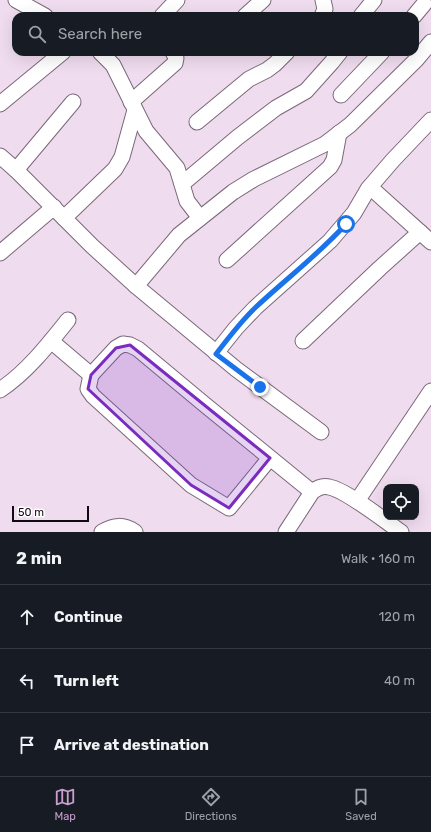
<!DOCTYPE html>
<meta charset="utf-8">
<style>
:root{--surface:#171b24;--page:#242831;--text:#f1f3f6;--muted:#9ea1a6;--line:#363941;--accent:#ca9ece}
body{margin:0;font-family:Rubik,sans-serif;background:var(--page);color:var(--text)}
.controls{position:absolute;right:12px;bottom:12px;display:grid;overflow:hidden;border-radius:8px;box-shadow:0 4px 16px #0002}
.controls button{width:36px;height:36px;display:grid;place-items:center;padding:0;border:0;border-bottom:1px solid var(--line);background:var(--surface);color:var(--text);font:20px sans-serif}
.scale{position:absolute;left:12px;bottom:10px;width:77px;box-sizing:border-box;padding-left:4px;border:2px solid #110a11;border-top:0;font-size:11px;line-height:14px;white-space:nowrap;color:#110a11;-webkit-text-stroke:3px #fff;paint-order:stroke}
.stop{position:absolute;width:12px;height:12px;margin:-9px;border:3px solid #1a73e8;border-radius:50%;background:#fff}
.stop.end{background:#1a73e8;border-color:#fff;box-shadow:0 1px 4px #0008}
.list{margin:0;padding:0;list-style:none}
h2{display:flex;justify-content:space-between;align-items:center;height:52px;margin:0;padding:0 16px;font-size:17px}
h2 small{font-size:13px;font-weight:400;color:var(--muted)}
.list li{display:grid;grid-template-columns:26px 1fr auto;gap:12px;align-items:center;box-sizing:border-box;height:64px;padding:0 16px;border-top:1px solid var(--line)}
.list b{display:block;font-size:15px;white-space:nowrap}
.list em{font-size:13px;font-style:normal;color:var(--muted)}
.icon{flex:none;width:22px;height:22px;fill:none;stroke:currentColor;stroke-width:2;stroke-linecap:round;stroke-linejoin:round}
.map{position:relative;flex:none;width:431px;height:532px;overflow:hidden}
.search{position:absolute;background:var(--surface);box-shadow:0 4px 16px #0002;left:12px;right:12px;top:12px;height:44px;display:flex;align-items:center;gap:10px;box-sizing:border-box;padding:0 14px;border-radius:12px;color:var(--muted);font-size:15px}
.sheet{height:244px;background:var(--surface)}
nav{display:flex;justify-content:space-around;align-items:center;box-sizing:border-box;height:56px;border-top:1px solid var(--line);background:var(--surface);font-size:11px;color:var(--muted)}
nav a{display:grid;justify-items:center;gap:2px}
nav .on{color:var(--accent)}
.map>svg:first-child{display:block}
.lines{fill:none;stroke-linecap:round;stroke-linejoin:round}
.minor-casing{stroke:#7a6879;stroke-width:17}
.minor{stroke:#fff;stroke-width:15}
.route{stroke:#1a73e8;stroke-width:5}
.marked{fill:#7b2cbf;fill-opacity:0.2;stroke:#7b2cbf;stroke-width:3;stroke-linejoin:round}
</style>
<div class="map">
<svg width="431" height="532" viewBox="0 0 431 532">
<rect width="100%" height="100%" fill="#f0dcef"/>
<g class="lines">
<g class="minor-casing">
<g id="minor">
<polyline points="16,0 45,16"/>
<polyline points="162,16 177,0"/>
<polyline points="245,16 263,0"/>
<polyline points="322,16 325,9 323,0"/>
<polyline points="361,16 374,0"/>
<polyline points="414,16 424,4"/>
<polyline points="100,52 113,65 146,131 177,168 187,201 200,218"/>
<polyline points="341,95 382,52"/>
<polyline points="131,102 175,63 176,58 173,52"/>
<polyline points="0,104 63,52"/>
<polyline points="197,122 249,79 267,70 275,64 287,52"/>
<polyline points="0,156 16,170 92,246 136,286 236,369 321,432"/>
<polyline points="16,170 73,102"/>
<polyline points="182,184 238,137 276,108 306,91 332,62 340,52"/>
<polyline points="370,187 431,242"/>
<polyline points="64,218 115,169 122,157 135,110"/>
<polyline points="0,253 54,207"/>
<polyline points="227,260 330,167 334,160 339,133"/>
<polyline points="136,286 179,235 233,192 254,179 325,144 350,125 416,60 431,42"/>
<polyline points="51,341 91,375"/>
<polyline points="303,341 380,268 420,232"/>
<polyline points="216,353 236,328 255,308 330,241 354,213 368,189 393,160 431,120"/>
<path d="M0,390C27,372 48,345 68,320"/>
<polyline points="270,458 229,508 191,485 93,396 88,389 91,375 116,348 123,344 130,345 138,349 204,404 312,492"/>
<polyline points="357,501 431,391"/>
<path d="M102,532C114,525 123,524 135,532"/>
<path d="M286,532L312,492C317,488 322,485 329,487C346,490 385,521 401,532"/>
</g>
</g>
<use href="#minor" class="minor"/>
</g>
<g class="lines">
<path class="route" d="M260,387L216,354C229,337 241,321 256,307C286,279 319,254 346,224"/>
</g>
<path class="marked" d="M130,345L270,458L229,508L191,485L88,389L91,375L116,348Z"/>
</svg>
<div class="controls">
<button><svg class="icon" aria-label="locate" viewBox="0 0 24 24"><circle cx="12" cy="12" r="6"/><path d="M12 2v4M12 18v4M2 12h4M18 12h4"/></svg></button>
</div>
<div class="scale">50 m</div>
<div class="stop" style="left:346px;top:224px"></div>
<div class="stop end" style="left:260px;top:387px"></div>
<div class="search"><svg class="icon" aria-label="search" viewBox="0 0 24 24"><circle cx="10" cy="10" r="6"/><path d="M15 15l6 6"/></svg>Search here</div>
</div>
<section class="sheet">
<h2>2 min<small>Walk · 160 m</small></h2>
<ul class="list">
<li><svg class="icon" aria-label="ahead" viewBox="0 0 24 24"><path d="M12 20V5M6 11l6-6 6 6"/></svg><div><b>Continue</b></div><em>120 m</em></li>
<li><svg class="icon" aria-label="left" viewBox="0 0 24 24"><path d="M17 20v-9H6M10 6l-5 5 5 5"/></svg><div><b>Turn left</b></div><em>40 m</em></li>
<li><svg class="icon" aria-label="arrive" viewBox="0 0 24 24"><path d="M6 21V4h12l-3 4 3 4H6"/></svg><div><b>Arrive at destination</b></div></li>
</ul>
</section>
<nav>
<a class="on"><svg class="icon" aria-label="map" viewBox="0 0 24 24"><path d="M3 6l6-2 6 2 6-2v14l-6 2-6-2-6 2zM9 4v14M15 6v14"/></svg>Map</a>
<a><svg class="icon" aria-label="directions" viewBox="0 0 24 24"><path d="M12 3l9 9-9 9-9-9zM9 14v-3h6M13 9l2 2-2 2"/></svg>Directions</a>
<a><svg class="icon" aria-label="saved" viewBox="0 0 24 24"><path d="M7 4h10v16l-5-4-5 4z"/></svg>Saved</a>
</nav>
